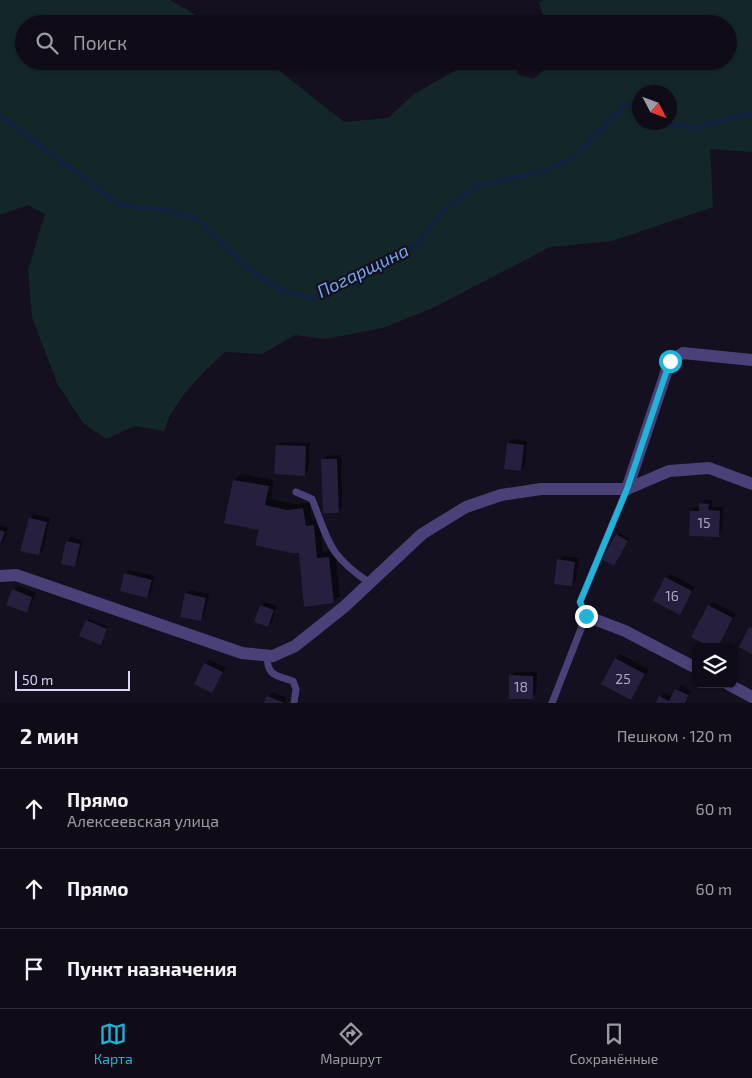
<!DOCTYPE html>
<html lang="ru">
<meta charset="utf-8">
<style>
:root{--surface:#0f0c17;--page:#1d1a24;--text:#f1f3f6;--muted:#9b9ba1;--line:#2f2c36;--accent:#1fb4da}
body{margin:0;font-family:"Exo 2",sans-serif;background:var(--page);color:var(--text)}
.controls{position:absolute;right:15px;bottom:15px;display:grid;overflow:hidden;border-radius:8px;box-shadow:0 1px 4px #0004}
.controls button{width:45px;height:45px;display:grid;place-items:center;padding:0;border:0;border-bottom:1px solid var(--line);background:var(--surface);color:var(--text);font:25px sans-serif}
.compass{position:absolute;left:632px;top:85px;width:45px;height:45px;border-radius:50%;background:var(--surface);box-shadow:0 1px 4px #0004;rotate:131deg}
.scale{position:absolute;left:15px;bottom:12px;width:115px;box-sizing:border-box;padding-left:5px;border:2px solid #dcd4f9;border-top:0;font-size:14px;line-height:18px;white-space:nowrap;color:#dcd4f9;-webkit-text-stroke:4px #14101f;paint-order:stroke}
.stop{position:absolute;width:15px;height:15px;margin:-11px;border:4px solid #1fb4da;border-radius:50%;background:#fff}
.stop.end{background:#1fb4da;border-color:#fff;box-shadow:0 1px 5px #0008}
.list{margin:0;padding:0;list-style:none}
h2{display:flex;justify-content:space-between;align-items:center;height:65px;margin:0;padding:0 20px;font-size:21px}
h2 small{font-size:16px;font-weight:400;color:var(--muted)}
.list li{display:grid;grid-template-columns:32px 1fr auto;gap:15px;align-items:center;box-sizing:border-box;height:80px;padding:0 20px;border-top:1px solid var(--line)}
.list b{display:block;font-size:19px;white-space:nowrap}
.list p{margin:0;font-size:16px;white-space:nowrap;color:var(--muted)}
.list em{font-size:16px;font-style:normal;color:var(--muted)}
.icon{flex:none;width:28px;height:28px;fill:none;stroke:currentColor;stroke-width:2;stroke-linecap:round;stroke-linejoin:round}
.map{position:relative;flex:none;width:752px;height:703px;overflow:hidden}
.search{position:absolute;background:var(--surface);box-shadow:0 1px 4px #0004;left:15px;right:15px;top:15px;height:55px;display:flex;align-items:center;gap:12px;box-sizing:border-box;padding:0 18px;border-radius:28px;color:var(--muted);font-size:19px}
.sheet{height:305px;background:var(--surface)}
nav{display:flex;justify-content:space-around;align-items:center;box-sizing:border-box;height:70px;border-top:1px solid var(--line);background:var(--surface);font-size:14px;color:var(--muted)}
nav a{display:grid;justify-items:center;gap:2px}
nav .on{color:var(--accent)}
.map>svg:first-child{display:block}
.green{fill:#142728;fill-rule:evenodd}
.shadow{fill:#0007}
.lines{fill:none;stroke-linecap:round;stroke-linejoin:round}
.stream{stroke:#14203f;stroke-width:4.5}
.building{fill:#281e3d}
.service{stroke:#494178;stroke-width:7}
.minor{stroke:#494178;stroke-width:12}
.route{stroke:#1fb4da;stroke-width:6}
.labels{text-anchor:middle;stroke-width:4.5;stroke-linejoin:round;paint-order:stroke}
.number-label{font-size:14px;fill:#afa6ca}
.water-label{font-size:18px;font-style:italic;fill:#70a6eb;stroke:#14101f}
</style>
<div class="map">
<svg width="752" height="703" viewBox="0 0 752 703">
<rect width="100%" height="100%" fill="#14101f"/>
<path class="green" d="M0,0H170L211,24H24V61H267L344,122L388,118L414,94L472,61H512L519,75L534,79L554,61H728V24H546L539,3L544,0H752V152L710,149L713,207L612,241L550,247L435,307L383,328L325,339L295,335L262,354L225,352C201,375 174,399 164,431L135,426L106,439L83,423L57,383L32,317L28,270L45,214L28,205L0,215ZM670,92V122H640V92Z"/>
<g class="shadow">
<polygon points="512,439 527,441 525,465 521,470 508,443"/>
<polygon points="281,442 310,443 308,470 304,475 277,446"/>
<polygon points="341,455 342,507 338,512 322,460 327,456"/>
<polygon points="240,474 274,480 271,499 294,504 310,503 312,520 320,519 323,552 335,551 340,596 333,602 300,551 260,529 234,481"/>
<polygon points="704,500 712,500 712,507 723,507 722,531 718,535 691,511 695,507 700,507"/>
<polygon points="34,514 50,518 43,550 38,554 30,519"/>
<polygon points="0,525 8,528 4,541 0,545"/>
<polygon points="619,533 629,539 616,563 617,535"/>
<polygon points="71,537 83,540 78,561 74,566 67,541"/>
<polygon points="563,556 579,558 576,581 572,585 558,560"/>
<polygon points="129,570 155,576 151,592 147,596 125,574"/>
<polygon points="670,574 695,587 679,613 666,578"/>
<polygon points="18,586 36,593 30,607 26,611 13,590"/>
<polygon points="190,590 209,594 204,616 200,620 186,594"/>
<polygon points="265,602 277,606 272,622 268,626 261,606"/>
<polygon points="713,602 736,614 718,647 709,606"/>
<polygon points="88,619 108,627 102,642 87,621"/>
<polygon points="620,654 649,670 631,698 616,658"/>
<polygon points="209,659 226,668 212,692 195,683"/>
<polygon points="515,672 537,672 536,693 532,698 511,676"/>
<polygon points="681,685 692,691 686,703 657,703 664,693 673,697"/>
<polygon points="272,692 287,698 285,703 265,703"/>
</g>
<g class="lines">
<g class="stream">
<polyline points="0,116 120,205 165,210 197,219 250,270 284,292 314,297 374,263 417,245 440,213 475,187 541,172 574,158 627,104 640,112"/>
<polyline points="660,122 696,128 752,113"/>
</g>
</g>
<g class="building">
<polygon points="507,443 524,445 521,471 504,469"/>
<polygon points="276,445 306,446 305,476 274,474"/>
<polygon points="321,459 337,459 339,513 323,513"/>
<polygon points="233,480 269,486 265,505 287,510 303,508 306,526 314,525 317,558 329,557 334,603 304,607 299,553 291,553 255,545 259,530 224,523"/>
<polygon points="699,503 709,504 708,510 720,511 719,537 689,536 690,511 699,511"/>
<polygon points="29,518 47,522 39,555 20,551"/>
<polygon points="0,530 5,532 0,545"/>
<polygon points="616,534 628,541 614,566 602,559"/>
<polygon points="66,541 80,544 75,567 61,564"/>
<polygon points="557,559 575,562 572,586 554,584"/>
<polygon points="124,573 152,580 147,598 120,591"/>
<polygon points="665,577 692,591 680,615 653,601"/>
<polygon points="12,589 32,597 27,613 6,605"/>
<polygon points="185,593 206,598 201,621 180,617"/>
<polygon points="260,605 274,610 268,627 254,622"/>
<polygon points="708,605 733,618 718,647 710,647 691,637"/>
<polygon points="86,620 107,629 101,645 79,636"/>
<polygon points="749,627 752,628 752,654 739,647"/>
<polygon points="615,658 645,674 631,700 601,684"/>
<polygon points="204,663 223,672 212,693 194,684"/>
<polygon points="509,675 533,676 533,699 509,699"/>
<polygon points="675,689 689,695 685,703 656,703 659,696 669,701"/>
<polygon points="267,696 285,703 264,703"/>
</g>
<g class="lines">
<g class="service">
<path d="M296,492L312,499C329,542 328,555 370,583"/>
<path d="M267,655C267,676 275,675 293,681L296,689L294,703"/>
<polyline points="552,703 586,616 580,602 627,489"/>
</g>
<g class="minor">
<polyline points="627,489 670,361 683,353 752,360"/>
<polyline points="0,576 16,575 242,653 273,656 295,646 344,607 422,534 466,507 501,495 541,489 627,489 669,471 709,468 752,484"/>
<polyline points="586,616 625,631 696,668"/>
<polyline points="728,684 752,697"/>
</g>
</g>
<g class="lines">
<polyline class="route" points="586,616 580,602 627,489 670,361"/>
</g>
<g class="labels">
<g class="number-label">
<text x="704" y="528">15</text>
<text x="672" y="601">16</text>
<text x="623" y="684">25</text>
<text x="521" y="692">18</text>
</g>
<g class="water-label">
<text transform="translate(363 271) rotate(-26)" y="6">Погарщина</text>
</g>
</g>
</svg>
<div class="controls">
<button><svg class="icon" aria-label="layers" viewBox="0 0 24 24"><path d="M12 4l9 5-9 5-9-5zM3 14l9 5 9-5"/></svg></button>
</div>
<svg class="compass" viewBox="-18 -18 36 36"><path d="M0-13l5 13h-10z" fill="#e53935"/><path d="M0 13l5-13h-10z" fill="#9b9ba1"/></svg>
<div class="scale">50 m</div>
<div class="stop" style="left:670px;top:361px"></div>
<div class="stop end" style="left:586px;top:616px"></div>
<div class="search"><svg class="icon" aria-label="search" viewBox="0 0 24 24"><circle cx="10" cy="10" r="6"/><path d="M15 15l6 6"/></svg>Поиск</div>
</div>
<section class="sheet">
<h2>2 мин<small>Пешком · 120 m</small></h2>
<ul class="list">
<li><svg class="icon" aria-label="ahead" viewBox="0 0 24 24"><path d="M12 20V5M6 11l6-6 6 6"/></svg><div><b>Прямо</b><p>Алексеевская улица</p></div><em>60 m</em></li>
<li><svg class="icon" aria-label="ahead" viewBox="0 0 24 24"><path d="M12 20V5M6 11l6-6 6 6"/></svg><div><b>Прямо</b></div><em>60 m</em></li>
<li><svg class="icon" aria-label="arrive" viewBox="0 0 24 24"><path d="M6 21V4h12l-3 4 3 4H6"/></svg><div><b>Пункт назначения</b></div></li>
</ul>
</section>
<nav>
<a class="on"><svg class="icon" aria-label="map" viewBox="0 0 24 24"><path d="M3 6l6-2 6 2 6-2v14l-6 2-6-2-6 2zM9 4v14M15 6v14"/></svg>Карта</a>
<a><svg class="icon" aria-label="directions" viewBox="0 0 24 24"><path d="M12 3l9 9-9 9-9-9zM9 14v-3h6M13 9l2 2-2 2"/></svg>Маршрут</a>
<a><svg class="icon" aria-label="saved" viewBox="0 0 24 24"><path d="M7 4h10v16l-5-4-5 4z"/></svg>Сохранённые</a>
</nav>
